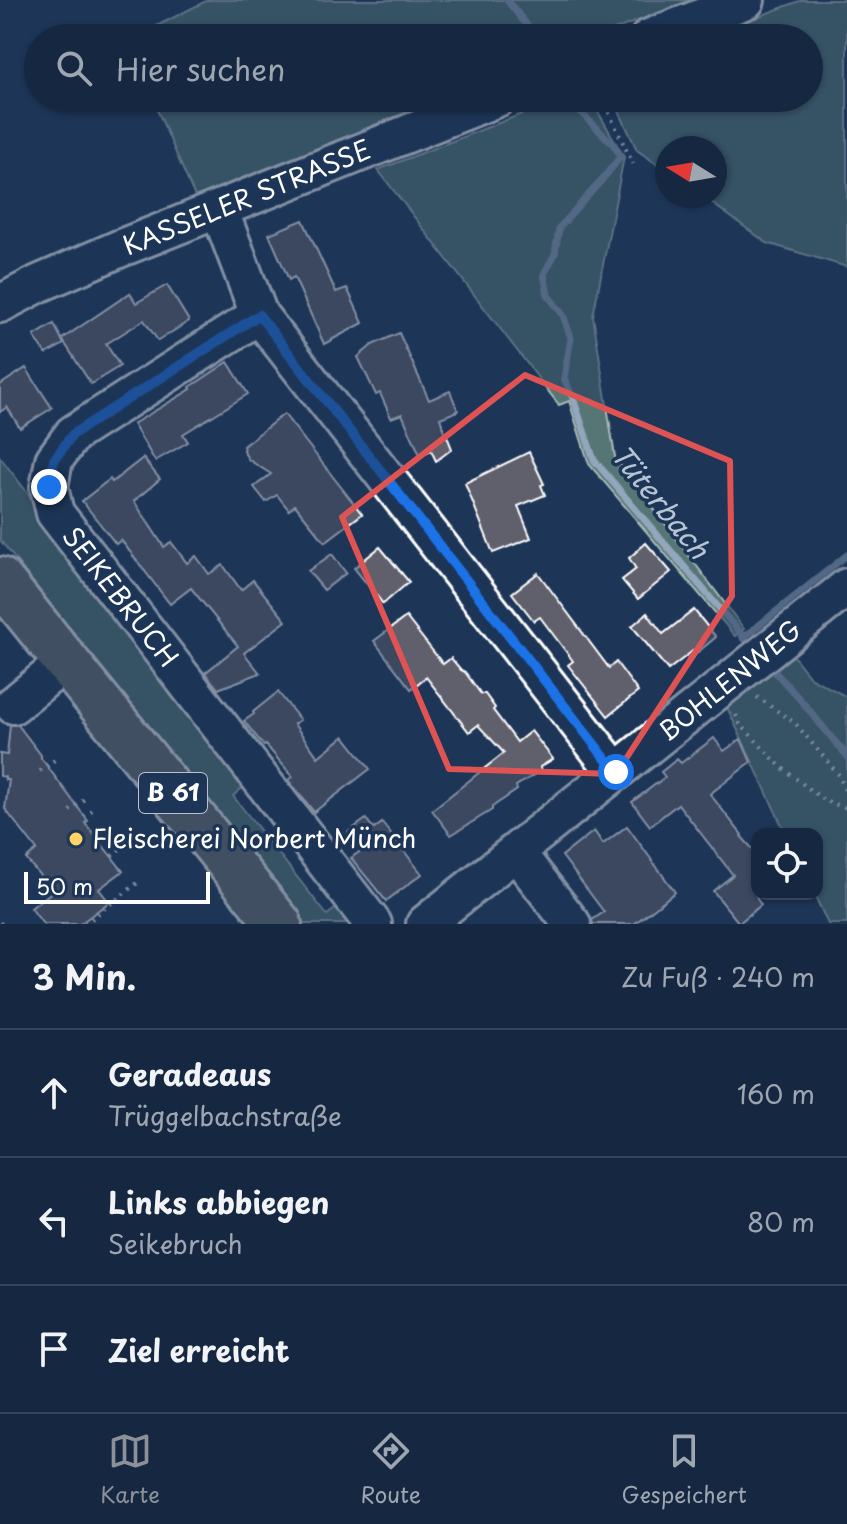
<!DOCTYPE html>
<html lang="de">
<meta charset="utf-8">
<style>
:root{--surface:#162841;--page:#1f3048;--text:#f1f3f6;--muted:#9ea6b1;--line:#35445a;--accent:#8c9099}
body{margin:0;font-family:"Playpen Sans",sans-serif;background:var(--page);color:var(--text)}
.controls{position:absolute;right:24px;bottom:24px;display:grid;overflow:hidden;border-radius:16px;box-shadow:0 2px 6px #0004}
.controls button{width:72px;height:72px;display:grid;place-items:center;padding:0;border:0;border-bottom:2px solid var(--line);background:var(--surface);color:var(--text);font:40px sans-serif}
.compass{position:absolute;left:655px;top:136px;width:72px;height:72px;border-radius:50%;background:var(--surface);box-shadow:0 2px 6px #0004;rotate:281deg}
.scale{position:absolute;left:24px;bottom:20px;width:186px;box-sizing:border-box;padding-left:8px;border:4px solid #fff;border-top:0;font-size:22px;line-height:28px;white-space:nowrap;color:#fff;-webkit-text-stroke:6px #1d3557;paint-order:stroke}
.stop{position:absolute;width:24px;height:24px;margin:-18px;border:6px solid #1a73e8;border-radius:50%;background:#fff}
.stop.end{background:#1a73e8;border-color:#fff;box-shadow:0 2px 8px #0008}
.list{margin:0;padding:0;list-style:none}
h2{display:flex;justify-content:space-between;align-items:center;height:104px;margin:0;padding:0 32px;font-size:34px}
h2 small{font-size:26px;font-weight:400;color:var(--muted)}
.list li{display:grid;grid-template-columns:52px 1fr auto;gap:24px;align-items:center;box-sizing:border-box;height:128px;padding:0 32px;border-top:2px solid var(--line)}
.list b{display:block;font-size:30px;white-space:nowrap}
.list p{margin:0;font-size:26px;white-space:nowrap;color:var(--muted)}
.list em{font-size:26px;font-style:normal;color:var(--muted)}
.icon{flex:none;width:44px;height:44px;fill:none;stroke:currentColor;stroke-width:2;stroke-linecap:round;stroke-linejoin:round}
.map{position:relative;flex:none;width:847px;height:924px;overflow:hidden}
.search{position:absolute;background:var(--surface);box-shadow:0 2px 6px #0004;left:24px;right:24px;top:24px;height:88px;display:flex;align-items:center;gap:20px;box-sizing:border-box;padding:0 28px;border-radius:44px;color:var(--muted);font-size:30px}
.sheet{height:488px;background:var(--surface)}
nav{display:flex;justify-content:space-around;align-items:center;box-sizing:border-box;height:112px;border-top:2px solid var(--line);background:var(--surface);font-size:22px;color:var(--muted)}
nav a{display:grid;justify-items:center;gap:4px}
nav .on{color:var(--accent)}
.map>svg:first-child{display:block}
.green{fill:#567574;stroke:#aababa;stroke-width:2}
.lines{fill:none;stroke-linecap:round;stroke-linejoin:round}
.stream{stroke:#92a6bc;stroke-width:7}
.building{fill:#615f6c;stroke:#fff;stroke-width:2}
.minor-casing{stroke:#fff;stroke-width:42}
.major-casing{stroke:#fff;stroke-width:50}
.path{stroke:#fff;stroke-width:4;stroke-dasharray:2 6;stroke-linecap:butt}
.minor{stroke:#1d3557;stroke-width:36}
.major{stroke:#6b706d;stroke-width:44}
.route{stroke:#1a73e8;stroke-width:10}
.marked{fill:none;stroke:#de5353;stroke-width:6;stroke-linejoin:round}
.poi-dot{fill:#ffd166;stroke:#1d3557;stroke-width:3}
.labels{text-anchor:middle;stroke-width:7;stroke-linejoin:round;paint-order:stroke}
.shield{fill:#1d3557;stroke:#bbc2cd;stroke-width:2}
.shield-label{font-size:24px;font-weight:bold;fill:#fff}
.street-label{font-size:26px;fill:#fff;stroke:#1d3557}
.poi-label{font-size:26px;fill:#fff;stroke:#1d3557;text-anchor:start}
.water-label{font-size:28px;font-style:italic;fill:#b7c4d3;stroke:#1d3557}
</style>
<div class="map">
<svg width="847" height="924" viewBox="0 0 847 924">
<rect width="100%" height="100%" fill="#1d3557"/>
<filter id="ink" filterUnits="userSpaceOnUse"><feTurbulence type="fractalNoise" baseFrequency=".0125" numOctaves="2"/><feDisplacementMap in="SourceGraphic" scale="16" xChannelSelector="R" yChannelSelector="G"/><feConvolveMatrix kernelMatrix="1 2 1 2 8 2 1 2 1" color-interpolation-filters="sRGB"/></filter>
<g filter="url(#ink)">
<g class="green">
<polygon points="208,0 690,0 594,38 133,38"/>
<polygon points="802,0 847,0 847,267 767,243 702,196 715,196 715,148 667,148 667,171 637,150 613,98 809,98 809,38 702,38"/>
<polygon points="152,98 442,98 195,197"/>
<polygon points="563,98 590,98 624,157 593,316 615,457 744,629 735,636 589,464 569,401 559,405 378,170"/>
<polygon points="0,457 249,782 233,796 327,915 345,902 353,924 303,924 0,540"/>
<polygon points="791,653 811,678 847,697 847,924 828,924 814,894 817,894 817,834 786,834 726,705"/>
</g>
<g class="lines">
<g class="stream">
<polyline points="507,0 537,38"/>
<polyline points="568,100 613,144 621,156 601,181 559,228 555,254 544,274 548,295 563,315 571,338 564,378 573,398 594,460 752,647"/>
<polyline points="743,638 847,555"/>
<polyline points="766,662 804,704 847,756"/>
</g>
</g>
<g class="building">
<polygon points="303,220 336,292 347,288 363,323 324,344 294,277 289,280 269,234"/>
<polygon points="167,285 189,321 158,341 144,320 106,344 120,366 91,384 62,339 130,293 136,303"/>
<polygon points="54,324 64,344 46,354 34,336"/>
<polygon points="399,333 429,400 450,391 458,411 440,418 452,449 436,461 431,450 420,455 402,414 391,418 380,393 376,395 358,357 372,345"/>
<polygon points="228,362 248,394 183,434 188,442 155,461 133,424 191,389 190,387"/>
<polygon points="26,368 52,408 20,428 7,407 0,412 0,385"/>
<polygon points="284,414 362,514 325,542 295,505 289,510 277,495 266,502 254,487 271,474 249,460 245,454 243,446"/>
<polygon points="529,452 544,484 541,485 545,495 518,506 531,538 493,553 465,483"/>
<polygon points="143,458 160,479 134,501 164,547 171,542 187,563 196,556 209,574 223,565 241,590 253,580 286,621 244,653 260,673 218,689 205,673 238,646 191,588 170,604 121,540 116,544 82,501 110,479 112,482"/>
<polygon points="646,543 671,572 638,599 622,580 636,569 629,558"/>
<polygon points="380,547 409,582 383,604 354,568"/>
<polygon points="332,554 346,573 324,590 308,571"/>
<polygon points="538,573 609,668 616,662 638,692 608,716 568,665 573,661 540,617 534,621 512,593"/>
<polygon points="694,610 716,637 697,653 694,650 668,670 632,626 647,613 663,634"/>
<polygon points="406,617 443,664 451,658 461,670 465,672 481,694 485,694 495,708 493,710 517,742 531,731 553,759 540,767 541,771 516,786 517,790 492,807 492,810 451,835 432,810 504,753 478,725 469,732 426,677 411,689 374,641"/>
<polygon points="278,692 300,720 294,724 318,757 344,736 370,769 314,812 288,780 293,777 266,745 264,746 244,721 254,714 253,712"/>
<polygon points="10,725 18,725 41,755 41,758 88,821 85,823 123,871 99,889 109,902 80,924 43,924 31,908 53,891 26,859 37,850 5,809 9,780 5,780 5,777 0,776 0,754 7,755"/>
<polygon points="714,738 724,751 741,739 751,762 710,794 742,835 741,836 757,854 757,899 761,905 739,923 713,891 733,875 678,804 650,826 632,802 665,777 661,772 677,759 681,763"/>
<polygon points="366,819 374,829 382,823 422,874 386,901 351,858 362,850 348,832"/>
<polygon points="627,826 675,892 634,924 593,924 592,920 604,912 562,856 594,831 603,844"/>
</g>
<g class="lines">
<g class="minor-casing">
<g id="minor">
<polyline points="649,38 746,0"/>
<polyline points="219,209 259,315 616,772"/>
<polyline points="0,304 38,284 121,248 497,98"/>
<polyline points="259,315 73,434 54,460 49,487 55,513 373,924"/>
<polyline points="13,705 66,662"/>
<polyline points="516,852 572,924"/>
<polyline points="425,924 847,587"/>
</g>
</g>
<g class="major-casing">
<polyline id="major" points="0,580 279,924"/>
</g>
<g class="path">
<polyline points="602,98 633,164"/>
<polyline points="757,697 795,723 839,775 847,796"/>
<polyline points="736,715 740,724 781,767 825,801 847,808"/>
<polyline points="40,771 56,759"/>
<polyline points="70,811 87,797"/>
<polyline points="84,816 95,808"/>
<polyline points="112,856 125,845"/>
<polyline points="0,923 3,924"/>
<polyline points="85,924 140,881"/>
</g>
<use href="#minor" class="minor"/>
<use href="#major" class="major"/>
</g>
</g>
<g class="lines" filter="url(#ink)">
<polyline class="route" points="49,487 54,460 73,434 259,315 616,772"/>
</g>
<path d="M0 0H847V924H0ZM525,375L730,461L732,596L616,774L449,769L342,517Z" fill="#1d3557" fill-opacity=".55" fill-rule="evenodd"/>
<path class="marked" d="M525,375L730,461L732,596L616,774L449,769L342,517Z"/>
<circle class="poi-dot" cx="76" cy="839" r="8"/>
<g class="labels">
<rect class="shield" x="139" y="773" width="68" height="40" rx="6"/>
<g class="shield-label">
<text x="173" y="801">B 61</text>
</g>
<g class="street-label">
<text transform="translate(247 198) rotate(-22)" y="9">KASSELER STRASSE</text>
<text transform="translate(120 597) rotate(52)" y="9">SEIKEBRUCH</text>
<text transform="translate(730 681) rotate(-39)" y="9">BOHLENWEG</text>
</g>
<g class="poi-label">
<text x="92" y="848">Fleischerei Norbert Münch</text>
</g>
<g class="water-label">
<text transform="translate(660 502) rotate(51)" y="10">Tüterbach</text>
</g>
</g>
</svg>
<div class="controls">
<button><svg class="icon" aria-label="locate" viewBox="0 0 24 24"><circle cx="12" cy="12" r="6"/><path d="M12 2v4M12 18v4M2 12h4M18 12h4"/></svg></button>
</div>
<svg class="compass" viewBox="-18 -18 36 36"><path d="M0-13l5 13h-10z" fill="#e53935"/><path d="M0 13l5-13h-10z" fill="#9ea6b1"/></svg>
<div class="scale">50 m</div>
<div class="stop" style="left:616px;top:772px"></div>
<div class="stop end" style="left:49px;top:487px"></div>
<div class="search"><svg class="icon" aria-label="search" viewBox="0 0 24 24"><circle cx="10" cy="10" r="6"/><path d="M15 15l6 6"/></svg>Hier suchen</div>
</div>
<section class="sheet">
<h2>3 Min.<small>Zu Fuß · 240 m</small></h2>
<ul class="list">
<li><svg class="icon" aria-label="ahead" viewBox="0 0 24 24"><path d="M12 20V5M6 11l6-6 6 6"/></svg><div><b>Geradeaus</b><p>Trüggelbachstraße</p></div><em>160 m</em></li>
<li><svg class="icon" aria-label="left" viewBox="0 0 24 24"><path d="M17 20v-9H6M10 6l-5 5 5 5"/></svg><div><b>Links abbiegen</b><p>Seikebruch</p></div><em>80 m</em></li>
<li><svg class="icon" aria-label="arrive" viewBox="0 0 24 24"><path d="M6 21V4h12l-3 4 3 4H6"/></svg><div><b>Ziel erreicht</b></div></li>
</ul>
</section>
<nav>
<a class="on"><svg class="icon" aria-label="map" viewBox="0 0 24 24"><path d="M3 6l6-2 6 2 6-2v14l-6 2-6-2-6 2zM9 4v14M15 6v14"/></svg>Karte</a>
<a><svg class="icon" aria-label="directions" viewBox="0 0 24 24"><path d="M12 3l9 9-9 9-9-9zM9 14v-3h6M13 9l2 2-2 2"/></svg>Route</a>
<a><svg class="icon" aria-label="saved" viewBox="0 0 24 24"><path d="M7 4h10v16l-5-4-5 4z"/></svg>Gespeichert</a>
</nav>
